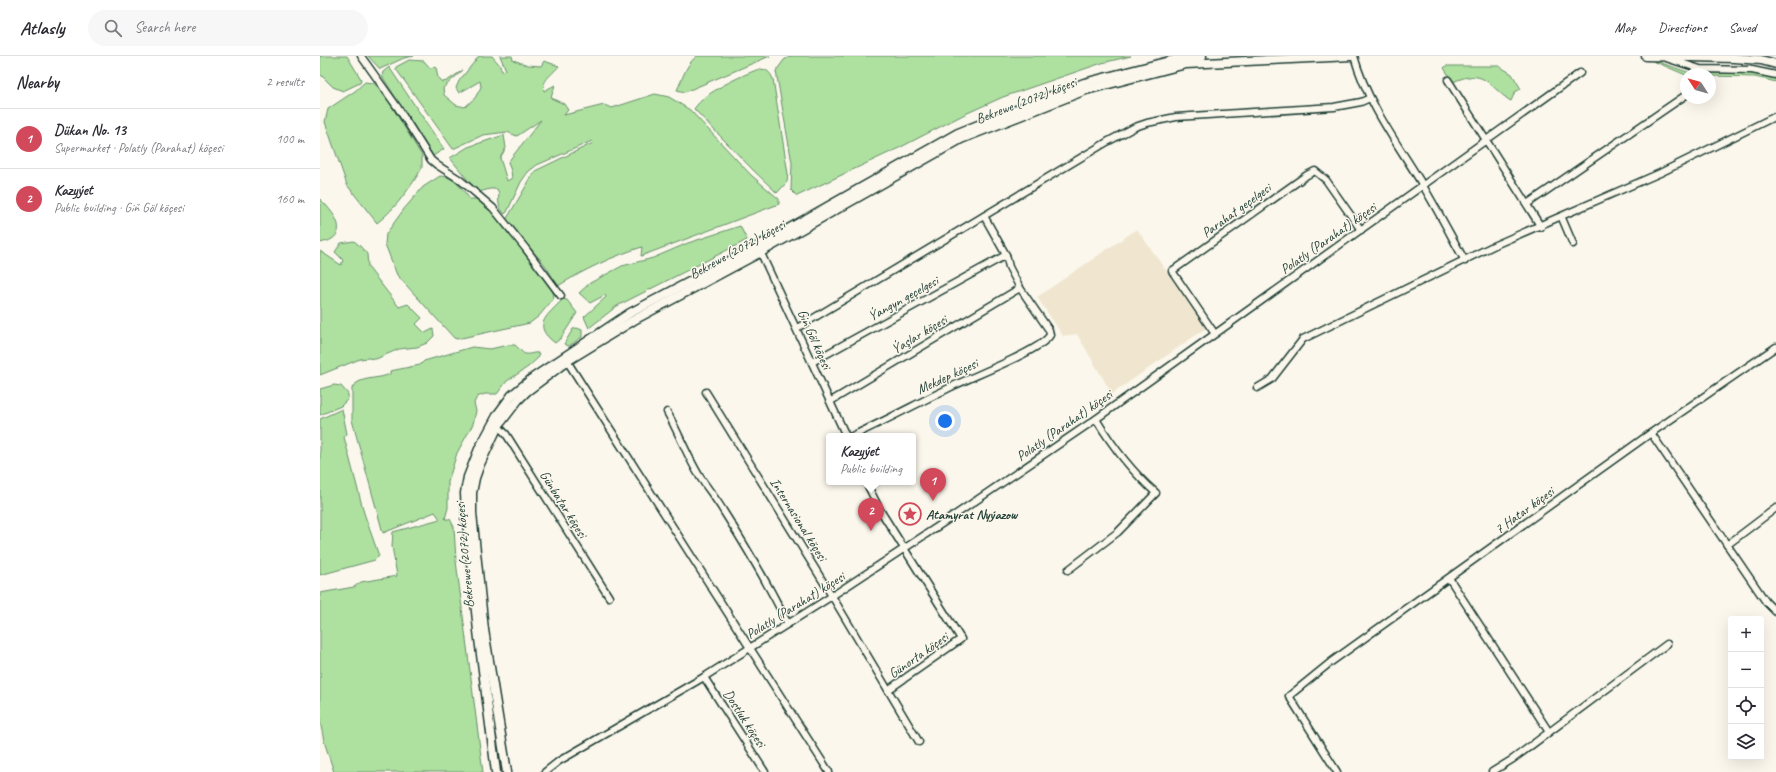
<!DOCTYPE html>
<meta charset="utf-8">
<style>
:root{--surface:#fff;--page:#f7f7f7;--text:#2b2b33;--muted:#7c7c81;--line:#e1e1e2;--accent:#d1495b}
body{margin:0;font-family:Caveat,sans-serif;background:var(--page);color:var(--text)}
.controls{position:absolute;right:12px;bottom:12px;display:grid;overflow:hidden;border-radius:4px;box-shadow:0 4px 16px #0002}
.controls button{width:36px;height:36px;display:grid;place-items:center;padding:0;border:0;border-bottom:1px solid var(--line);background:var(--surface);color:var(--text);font:20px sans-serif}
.compass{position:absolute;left:1360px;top:12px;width:36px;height:36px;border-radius:50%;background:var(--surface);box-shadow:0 4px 16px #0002;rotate:306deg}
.you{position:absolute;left:625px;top:365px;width:14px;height:14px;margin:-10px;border:3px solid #fff;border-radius:50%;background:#1a73e8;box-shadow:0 0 0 6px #1a73e833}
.badge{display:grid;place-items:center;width:26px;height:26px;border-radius:50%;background:var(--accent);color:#fff;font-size:13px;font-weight:700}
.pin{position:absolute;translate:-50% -33px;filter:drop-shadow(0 1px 2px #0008)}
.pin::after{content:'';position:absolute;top:21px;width:14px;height:12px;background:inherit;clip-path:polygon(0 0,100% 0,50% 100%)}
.popup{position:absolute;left:506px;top:377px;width:90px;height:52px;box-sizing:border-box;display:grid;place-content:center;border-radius:4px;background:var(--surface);filter:drop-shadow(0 1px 3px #0005);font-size:13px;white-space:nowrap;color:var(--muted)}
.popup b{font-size:15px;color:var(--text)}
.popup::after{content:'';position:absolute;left:50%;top:100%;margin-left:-8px;border:8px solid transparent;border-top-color:var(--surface)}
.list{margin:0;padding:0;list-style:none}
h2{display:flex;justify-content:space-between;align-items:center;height:52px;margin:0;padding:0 16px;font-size:17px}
h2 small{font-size:13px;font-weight:400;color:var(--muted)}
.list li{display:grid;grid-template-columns:26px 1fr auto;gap:12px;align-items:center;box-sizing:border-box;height:60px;padding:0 16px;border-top:1px solid var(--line)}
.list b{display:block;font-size:15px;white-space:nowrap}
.list p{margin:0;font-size:13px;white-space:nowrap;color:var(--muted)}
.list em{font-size:13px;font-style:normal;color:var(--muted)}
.icon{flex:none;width:22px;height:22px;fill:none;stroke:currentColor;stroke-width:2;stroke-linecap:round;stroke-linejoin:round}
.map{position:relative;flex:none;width:1456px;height:716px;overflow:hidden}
header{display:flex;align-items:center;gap:24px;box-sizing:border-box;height:56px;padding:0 20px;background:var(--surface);border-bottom:1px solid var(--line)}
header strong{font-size:19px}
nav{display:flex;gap:22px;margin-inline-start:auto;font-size:14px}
.search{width:280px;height:36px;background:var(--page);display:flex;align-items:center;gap:10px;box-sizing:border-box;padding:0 14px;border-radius:22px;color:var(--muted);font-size:15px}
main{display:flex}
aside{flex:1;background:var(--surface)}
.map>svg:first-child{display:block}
.built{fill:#f0e6d0}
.green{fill:#aee0a0;stroke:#668e6a}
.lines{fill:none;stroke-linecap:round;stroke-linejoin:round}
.minor-casing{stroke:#1f3d34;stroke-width:9}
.major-casing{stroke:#1f3d34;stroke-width:11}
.minor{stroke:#fbf7ec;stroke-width:6}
.major{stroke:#fbf7ec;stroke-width:8}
.labels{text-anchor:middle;stroke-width:3;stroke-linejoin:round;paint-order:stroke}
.street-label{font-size:14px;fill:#1f3d34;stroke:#fbf7ec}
.poi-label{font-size:14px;font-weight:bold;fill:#1f3d34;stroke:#fbf7ec;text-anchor:start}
</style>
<header>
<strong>Atlasly</strong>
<div class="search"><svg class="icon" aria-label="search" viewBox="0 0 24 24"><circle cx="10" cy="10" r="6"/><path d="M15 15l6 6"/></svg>Search here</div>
<nav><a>Map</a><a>Directions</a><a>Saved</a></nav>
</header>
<main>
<aside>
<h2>Nearby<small>2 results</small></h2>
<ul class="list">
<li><span class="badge">1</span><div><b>Dükan No. 13</b><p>Supermarket · Polatly (Parahat) köçesi</p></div><em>100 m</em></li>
<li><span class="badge">2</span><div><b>Kazyýet</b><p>Public building · Giň Göl köçesi</p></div><em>160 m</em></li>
</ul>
</aside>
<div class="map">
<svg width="1456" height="716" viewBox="0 0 1456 716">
<rect width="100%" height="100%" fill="#fbf7ec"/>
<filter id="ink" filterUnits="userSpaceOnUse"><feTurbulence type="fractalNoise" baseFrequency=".025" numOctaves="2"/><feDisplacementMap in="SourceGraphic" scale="8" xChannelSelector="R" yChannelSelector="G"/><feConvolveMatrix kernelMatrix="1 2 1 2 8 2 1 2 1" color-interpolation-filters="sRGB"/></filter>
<g filter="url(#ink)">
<polygon class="built" points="817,173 886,272 792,338 757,278 743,280 717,241"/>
<g class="green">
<polygon points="0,0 27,0 41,23 40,27 23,35 13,31 0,18"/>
<polygon points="48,0 94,0 84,2 60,13"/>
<path d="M159,0H172L179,8L182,15L186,14L180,0H192L193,4L208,9L221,10L224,5L239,10C233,18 221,24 224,35L235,29L231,42L244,48L248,54L244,59L284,49L292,52L335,38L349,41L370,54L431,119L459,143V148L329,197L321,200L322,191C293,200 264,214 238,230L225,209L186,164L215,115L273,87L272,85L217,109L208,116L201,126L187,156L185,158C178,152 178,145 179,137L177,133H170L159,136L155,133L130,102L148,91L184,79L186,92L180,102L187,125L192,122L191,115L188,106L221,64L197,80L187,76L163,79L133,93L76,13V11L89,4L104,5L110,12L116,11L118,22L122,26L127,25L143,14L123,32L124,39L136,49L145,51L155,42L161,31L160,25L139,37L136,32L139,25Z"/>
<path d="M377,0H450L365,36L357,34C363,22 366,8 377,0Z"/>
<polygon points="471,0 811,0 782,7 683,41 643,59 579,92 477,140 471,134 472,107 456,15 464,4"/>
<polygon points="1333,4 1370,17 1417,17 1435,18 1456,23 1456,26 1435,21 1390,20 1390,18 1366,19 1333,5"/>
<path d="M1126,10H1179L1192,18L1201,33L1195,36L1191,45L1189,44C1167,28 1164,12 1133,26L1124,12Z"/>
<polygon points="69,11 124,93 113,100 62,20 63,16"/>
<path d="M439,13C447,13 450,16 453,23L468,118L467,126L457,137L433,114L374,53C385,36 420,20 439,13Z"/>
<path d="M45,26L53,27L62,34L102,100V112C90,132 76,152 57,167L27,129L5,66L8,53L35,35Z"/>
<path d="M120,120C134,120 141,132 150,143H159L166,148L204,195L233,236L234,242L219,260L210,267L137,283L134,282L77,219L65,188L66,178L84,153L103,131Z"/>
<path d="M0,143C8,151 29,172 12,183C9,185 4,186 0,187Z"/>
<polygon points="420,170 427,184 297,250 269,272 264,261 286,241 285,239 270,247 259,237 270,227 302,210 333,202 368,187"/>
<polygon points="34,185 40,190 47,198 48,211 79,251 88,248 102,262 96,268 105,277 113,273 114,280 107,287 97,291 79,293 56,303 48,302 40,303 0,319 0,195 21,209 23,204 15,196 21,187"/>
<path d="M243,243L247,244L257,257L241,282L235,287C211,269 227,260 243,243Z"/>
<polygon points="257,272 262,274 262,281 249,290 244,288 253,273"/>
<path d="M188,289H195C198,291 202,297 205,298C210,299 213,296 218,297L219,301L208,311L187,325L177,338H165L157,341L154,347L156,355L153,368L137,397L128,426V452L125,463H130L134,471L136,505L163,716H14L4,685L0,665V537L34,531L41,526L77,520L72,490L73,476L120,463L115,456L63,477L32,364V332C39,320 57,324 70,318V315L100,309L104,305L152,291L170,293Z"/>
<polygon points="14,329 21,330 28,338 28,343 21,350 0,359 0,333"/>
<polygon points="22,353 27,378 24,381 44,457 59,500 55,504 0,519 0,363"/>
</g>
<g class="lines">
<g class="minor-casing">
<g id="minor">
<polyline points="41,0 78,52 111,104 117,109 139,123 173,152 206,193 241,240"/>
<path d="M1034,0C1047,47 1077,87 1102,128C1117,153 1131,180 1145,205"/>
<polyline points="1346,2 1380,13 1432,14 1456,19"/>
<polyline points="1128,24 1221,171"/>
<polyline points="1207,148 1366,39"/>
<polyline points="1242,162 1253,188"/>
<polyline points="439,193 526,380"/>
<polyline points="477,272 787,86 815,71 827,67 856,61 1014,51 1041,46 1050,42"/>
<polyline points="895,278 852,215 987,119 995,115 1006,124 1041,174"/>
<polyline points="247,305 509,716"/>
<polyline points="492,306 686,199"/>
<polyline points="937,332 952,323 983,283 1175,189 1340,117 1456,60"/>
<polyline points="386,336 512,540 599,686"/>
<polyline points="511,345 700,232"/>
<path d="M347,356C359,377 367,400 380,421C388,433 397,444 404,456C427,492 449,530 468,568"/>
<polyline points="178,370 186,378 289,541"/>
<polyline points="1331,377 1446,546 1456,556"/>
<path d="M532,380C565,365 598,347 631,331C650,321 721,295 730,279L729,274L700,232L689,211L686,199L664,160"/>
<polyline points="546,426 560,454 641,583 568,634"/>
<polyline points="1407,489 1456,452"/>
<path d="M748,514L798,476L836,437C811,415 793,391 776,363"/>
<polyline points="1129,522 1229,676"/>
<polyline points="384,621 445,716"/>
<polyline points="225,716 239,705 384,621 512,540 623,467 776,363 1260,17"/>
<polyline points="1017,716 969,640 1011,606 1331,377 1456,291"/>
<polyline points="1172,716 1193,703 1347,588"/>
</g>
</g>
<g class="major-casing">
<g id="major">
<polyline points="1326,0 1414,2 1441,4 1456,8"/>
<polyline points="176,716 158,575 146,457 145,437 148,421 159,393 178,358 192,339 214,321 310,257 438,190 638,77 764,27 865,1 882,0"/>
<polyline points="187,716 164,574 152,457 152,437 155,422 160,408 178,370 198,344 207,335 247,305 314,264 441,196 641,83 766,34 866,8 1031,0"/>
</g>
</g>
<use href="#minor" class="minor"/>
<use href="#major" class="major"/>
</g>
</g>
<defs>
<g id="sight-ring" transform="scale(1.15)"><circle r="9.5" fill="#fbf7ec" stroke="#d1495b" stroke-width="1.5"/><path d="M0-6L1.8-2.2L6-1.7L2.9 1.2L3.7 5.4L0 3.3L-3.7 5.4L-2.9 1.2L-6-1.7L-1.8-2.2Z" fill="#d1495b"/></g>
</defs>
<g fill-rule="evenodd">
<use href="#sight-ring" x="590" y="458"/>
</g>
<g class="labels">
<g class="street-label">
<text transform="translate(706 44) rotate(-21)" y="5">Bekrewe (2072) köçesi</text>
<text transform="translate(916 154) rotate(-36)" y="5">Parahat geçelgesi</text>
<text transform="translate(1008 182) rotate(-35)" y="5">Polatly (Parahat) köçesi</text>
<text transform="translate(417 193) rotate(-29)" y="5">Bekrewe (2072) köçesi</text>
<text transform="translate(583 242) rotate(-29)" y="5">Ýangyn geçelgesi</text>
<text transform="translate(599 278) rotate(-31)" y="5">Ýaşlar köçesi</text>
<text transform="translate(495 283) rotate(66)" y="5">Giň Göl köçesi</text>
<text transform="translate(627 320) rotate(-25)" y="5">Mekdep köçesi</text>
<text transform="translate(744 369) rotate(-35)" y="5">Polatly (Parahat) köçesi</text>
<text transform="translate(244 448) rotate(58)" y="5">Günbatar köçesi</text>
<text transform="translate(1204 454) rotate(-36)" y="5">7 Hatar köçesi</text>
<text transform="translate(479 463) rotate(58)" y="5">Internasional köçesi</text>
<text transform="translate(144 499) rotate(-95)" y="5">Bekrewe (2072) köçesi</text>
<text transform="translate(475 549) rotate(-32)" y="5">Polatly (Parahat) köçesi</text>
<text transform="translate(598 599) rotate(-35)" y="5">Günorta köçesi</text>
<text transform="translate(425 662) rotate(57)" y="5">Dostluk köçesi</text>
</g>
<g class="poi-label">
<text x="606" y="463">Atamyrat Nyýazow</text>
</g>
</g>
</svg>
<div class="controls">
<button>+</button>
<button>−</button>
<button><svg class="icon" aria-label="locate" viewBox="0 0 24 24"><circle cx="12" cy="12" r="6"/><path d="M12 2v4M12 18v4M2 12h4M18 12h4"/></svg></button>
<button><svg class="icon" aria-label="layers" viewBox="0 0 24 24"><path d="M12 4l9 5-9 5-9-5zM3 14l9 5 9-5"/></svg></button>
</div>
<svg class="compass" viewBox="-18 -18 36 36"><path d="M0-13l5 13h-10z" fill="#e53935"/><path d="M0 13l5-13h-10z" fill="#7c7c81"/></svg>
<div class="you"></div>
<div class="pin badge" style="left:613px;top:445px">1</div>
<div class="pin badge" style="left:551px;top:475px">2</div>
<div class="popup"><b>Kazyýet</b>Public building</div>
</div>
</main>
